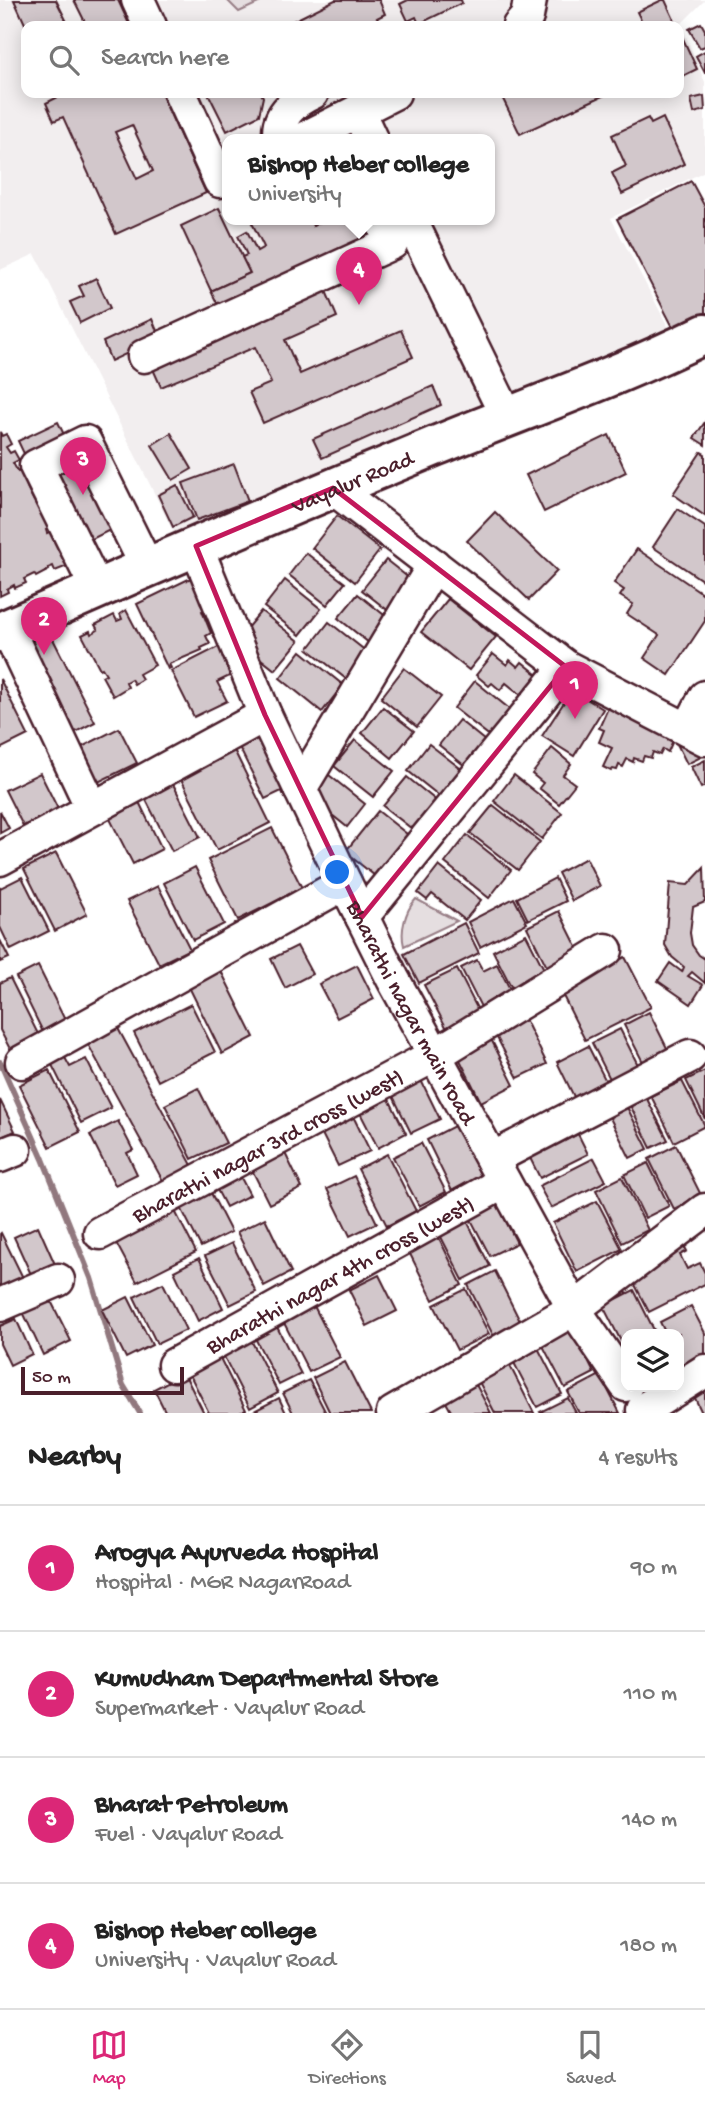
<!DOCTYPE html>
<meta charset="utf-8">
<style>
:root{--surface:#fff;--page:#f2f2f2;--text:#222;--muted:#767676;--line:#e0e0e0;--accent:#db2777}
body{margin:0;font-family:"Gochi Hand",sans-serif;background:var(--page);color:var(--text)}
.controls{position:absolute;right:21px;bottom:21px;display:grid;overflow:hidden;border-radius:14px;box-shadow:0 4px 18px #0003}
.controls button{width:63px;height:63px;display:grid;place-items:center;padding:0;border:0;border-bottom:2px solid var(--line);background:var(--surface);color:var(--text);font:35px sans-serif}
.scale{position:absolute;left:21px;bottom:18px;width:163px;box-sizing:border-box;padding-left:7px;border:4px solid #4a1f2b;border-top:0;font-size:19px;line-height:24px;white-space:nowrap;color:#4a1f2b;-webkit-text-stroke:5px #fff;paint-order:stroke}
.you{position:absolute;left:338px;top:873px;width:24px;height:24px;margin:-18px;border:5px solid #fff;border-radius:50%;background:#1a73e8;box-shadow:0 0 0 10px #1a73e833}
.badge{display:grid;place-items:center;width:46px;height:46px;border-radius:50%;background:var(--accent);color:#fff;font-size:23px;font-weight:700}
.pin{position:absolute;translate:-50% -58px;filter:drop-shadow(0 2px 4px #0008)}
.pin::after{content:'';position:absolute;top:37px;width:24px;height:21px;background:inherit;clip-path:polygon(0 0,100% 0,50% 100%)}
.popup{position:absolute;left:222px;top:134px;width:273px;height:91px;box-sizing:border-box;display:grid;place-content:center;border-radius:14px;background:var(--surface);filter:drop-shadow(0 2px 5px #0005);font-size:23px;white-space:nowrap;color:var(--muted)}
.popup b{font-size:26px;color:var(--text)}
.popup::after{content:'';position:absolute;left:50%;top:100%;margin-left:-14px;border:14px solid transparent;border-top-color:var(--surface)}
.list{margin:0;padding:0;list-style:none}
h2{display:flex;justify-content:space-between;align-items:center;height:91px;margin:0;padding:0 28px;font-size:30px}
h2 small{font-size:23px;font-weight:400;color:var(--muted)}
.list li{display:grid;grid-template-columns:46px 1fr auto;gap:21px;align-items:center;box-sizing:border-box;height:126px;padding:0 28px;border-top:2px solid var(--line)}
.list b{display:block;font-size:26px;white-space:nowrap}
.list p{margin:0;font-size:23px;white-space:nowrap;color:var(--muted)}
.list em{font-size:23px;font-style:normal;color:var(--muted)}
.icon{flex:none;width:38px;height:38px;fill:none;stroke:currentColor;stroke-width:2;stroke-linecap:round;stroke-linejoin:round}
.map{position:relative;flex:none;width:705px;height:1413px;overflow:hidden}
.search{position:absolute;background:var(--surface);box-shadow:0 4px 18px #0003;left:21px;right:21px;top:21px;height:77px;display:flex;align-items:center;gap:18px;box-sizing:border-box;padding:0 24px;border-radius:14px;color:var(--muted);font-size:26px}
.sheet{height:595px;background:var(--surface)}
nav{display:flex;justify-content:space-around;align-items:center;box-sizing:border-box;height:98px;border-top:2px solid var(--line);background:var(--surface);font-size:19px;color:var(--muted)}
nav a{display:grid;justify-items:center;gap:4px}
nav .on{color:var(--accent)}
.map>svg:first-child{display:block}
.built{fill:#f2eeef;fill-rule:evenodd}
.green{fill:#e5dee0;stroke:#987e86;stroke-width:2}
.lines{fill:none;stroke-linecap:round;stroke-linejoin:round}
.stream{stroke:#91787e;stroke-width:6}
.building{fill:#d2c7cb;stroke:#4a1f2b;stroke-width:2;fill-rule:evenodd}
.minor-casing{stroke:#4a1f2b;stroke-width:37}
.major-casing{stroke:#4a1f2b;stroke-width:44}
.minor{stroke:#fff;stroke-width:32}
.major{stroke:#fff;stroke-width:38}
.marked{fill:none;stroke:#c2185b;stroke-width:5;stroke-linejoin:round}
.labels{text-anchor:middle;stroke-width:6;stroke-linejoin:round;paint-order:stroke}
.street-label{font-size:23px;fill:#4a1f2b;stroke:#fff}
</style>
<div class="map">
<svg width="705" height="1413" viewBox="0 0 705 1413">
<rect width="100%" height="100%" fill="#fff"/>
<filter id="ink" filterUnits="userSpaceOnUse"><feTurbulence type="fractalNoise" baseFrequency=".0143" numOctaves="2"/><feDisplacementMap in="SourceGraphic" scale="14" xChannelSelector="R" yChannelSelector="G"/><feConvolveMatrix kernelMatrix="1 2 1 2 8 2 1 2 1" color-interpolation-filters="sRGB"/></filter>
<g filter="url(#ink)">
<path class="built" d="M0,0H705L681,24L705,82V171L611,218L675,340L178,541L35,254L0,270ZM26,26H679V93H26ZM228,139H490V219H228Z"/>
<g class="green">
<polygon points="227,0 265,0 239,12"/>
<path d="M416,899L457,921L404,946C400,931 405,911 416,899Z"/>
</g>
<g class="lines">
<polyline class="stream" points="0,1062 43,1159 91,1278 123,1385 140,1413"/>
</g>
<g class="building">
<polygon points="14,0 56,0 69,26 26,26"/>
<polygon points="74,0 118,0 130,26 87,26"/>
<polygon points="335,0 379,0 385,14 377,18 381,26 283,26"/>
<polygon points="408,0 461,0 462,3 419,24 416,17 408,21 400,4"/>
<polygon points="662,0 665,0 677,26 644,26 637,12"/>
<polygon points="701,23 705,30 705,46 700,48 689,29"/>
<polygon points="679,30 697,69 679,78"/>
<polygon points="705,51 705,73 696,56"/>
<path d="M56,93H161L206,193L116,234L63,117L54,121L46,103L58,97ZM132,125L153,171L137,179L115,132Z"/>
<polygon points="208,93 261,93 263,97 259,115 227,131"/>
<polygon points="500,93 609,93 520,134"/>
<polygon points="704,96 705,110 694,113 691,99"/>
<polygon points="648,118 651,124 663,118 684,164 622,194 612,173 626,166 612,135"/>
<polygon points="691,181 705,207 705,316 675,331 617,219"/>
<polygon points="219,208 250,273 211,291 181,226"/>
<polygon points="250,219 310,219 313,226 320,222 319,219 363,219 372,238 222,313 211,291 250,273 242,257 247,255 238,236 247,231 257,251 264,247"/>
<polygon points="96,278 110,308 80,323 70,302 84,296 79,286"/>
<polygon points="323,284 337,317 285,340 300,374 401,330 413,357 263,423 249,392 271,383 255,347 161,387 149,360"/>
<polygon points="152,319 160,338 111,361 103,342"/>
<polygon points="433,386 441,405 322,458 313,439"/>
<polygon points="58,422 67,441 27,460 18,441"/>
<polygon points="705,422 705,445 694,438"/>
<polygon points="0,432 2,436 6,434 11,444 6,447 10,453 14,451 19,460 13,463 18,472 21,471 32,485 27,487 34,501 39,498 45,510 41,512 49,529 46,530 47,533 51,531 70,565 55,571 53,566 48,568 49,570 36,577 34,574 24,579 26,583 15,588 14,585 7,589 8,592 0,596"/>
<polygon points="171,433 192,469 173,480 152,445"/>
<polygon points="609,435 626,472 544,512 526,475"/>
<polygon points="84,447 122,524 82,544 44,466"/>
<polygon points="701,452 705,454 705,516 673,494"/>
<polygon points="234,464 248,501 197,520 183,483"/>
<polygon points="177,485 193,517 173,527 158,495"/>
<polygon points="678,509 705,527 705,582 653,547"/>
<polygon points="495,512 557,571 529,600 467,541"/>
<polygon points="337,516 380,550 355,582 312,548"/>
<polygon points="637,549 705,595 705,621 669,675 644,658 659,635 627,614 633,604 620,596 624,590 614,583"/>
<polygon points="306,553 345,583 327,605 289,575"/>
<polygon points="386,560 419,586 395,616 362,590"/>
<polygon points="199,574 205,603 201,605 204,610 202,611 211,633 206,636 210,644 201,648 202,650 169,664 171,668 168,669 137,604"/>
<polygon points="285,580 321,609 300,635 264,607"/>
<polygon points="358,594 394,623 374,647 338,618"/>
<polygon points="448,599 496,637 469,670 421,632"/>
<polygon points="126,610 155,665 139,674 142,679 134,684 131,679 126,682 128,687 113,696 102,676 106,674 102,668 100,669 82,635 90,631 91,634 98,630 95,625 114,615 117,621 122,619 120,614"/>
<polygon points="261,611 299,641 275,670 237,640"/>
<polygon points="329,622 372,656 350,682 308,649"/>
<polygon points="49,631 95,722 66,737 20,646"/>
<polygon points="224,644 238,672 217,682 227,701 194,717 171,671"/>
<polygon points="301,651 343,685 322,712 280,678"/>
<polygon points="493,654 507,665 510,660 518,667 522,662 538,675 521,695 506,683 500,690 492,683 489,686 476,675"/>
<polygon points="404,668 441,697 417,727 381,698"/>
<polygon points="0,679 28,735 0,749"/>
<polygon points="475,681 512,711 491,737 454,708"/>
<polygon points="572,690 603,709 574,756 542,736"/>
<polygon points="383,707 414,731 392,758 362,733"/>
<polygon points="608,708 674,738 668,752 663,749 660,755 653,752 651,758 644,756 642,761 634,758 633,762 627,759 623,767 619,765 617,770 613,769 611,771 603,767 612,748 599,742 604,730 599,728"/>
<polygon points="459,720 490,745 470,770 439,745"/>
<polygon points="119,728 137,763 90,786 72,752"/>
<polygon points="692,734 703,756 687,764 676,742"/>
<polygon points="262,735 288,788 265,799 239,747"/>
<polygon points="355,740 394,771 373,797 334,766"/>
<polygon points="429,744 469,775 447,802 408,771"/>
<polygon points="552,748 571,764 563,775 575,784 559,804 539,788 543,783 532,774"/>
<polygon points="234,750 270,823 217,850 180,777"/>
<polygon points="705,760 705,786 701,788 691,767"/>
<polygon points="324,771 365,804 347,827 306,794"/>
<polygon points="40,773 58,809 23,826 5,790"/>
<polygon points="514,775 562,813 542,839 494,801"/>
<polygon points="407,777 444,807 421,836 383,806"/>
<polygon points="173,784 200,837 172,851 145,798"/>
<polygon points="139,802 162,849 133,864 109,817"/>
<polygon points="493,805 540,842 518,870 470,833"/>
<polygon points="0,811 9,828 0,833"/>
<polygon points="378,811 417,842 384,883 345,852"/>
<polygon points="272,828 302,888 238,920 208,860"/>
<polygon points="467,835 511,870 489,898 445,863"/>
<polygon points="56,853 87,914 55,931 24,869"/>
<polygon points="586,858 600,886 572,901 558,873"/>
<polygon points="439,866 481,900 465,920 432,894 427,900 418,893"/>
<polygon points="195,867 224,924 193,940 164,883"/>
<polygon points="704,868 705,902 693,907 690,933 692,945 699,955 705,959 705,983 692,972 688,976 703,985 691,1004 658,981 670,963 682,972 684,967 672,957 665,945 670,883 688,885"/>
<polygon points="22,877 49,931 11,950 0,927 0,888"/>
<polygon points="555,878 566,901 528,920 517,898"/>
<polygon points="158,886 190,949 159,964 127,901"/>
<polygon points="514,898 527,923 480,947 468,922"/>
<polygon points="559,911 583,959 551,975 527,927"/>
<polygon points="464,923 479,953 419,983 404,954"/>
<polygon points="526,934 549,979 516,996 493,951"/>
<polygon points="0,940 9,958 0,962"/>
<polygon points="297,946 312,974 285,988 271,959"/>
<polygon points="625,957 651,1007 585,1040 560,990"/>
<polygon points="477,960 483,971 497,964 513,995 483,1011 461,968"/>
<polygon points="357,965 374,999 337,1018 319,984"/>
<polygon points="38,966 65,1020 43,1032 16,977"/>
<polygon points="457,969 479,1012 447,1029 424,985"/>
<polygon points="221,971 254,1037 222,1054 189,987"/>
<polygon points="10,978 39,1036 11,1051 0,1030 0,983"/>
<polygon points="191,1004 215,1052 158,1081 134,1033"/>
<polygon points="649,1012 673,1060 648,1072 624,1025"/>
<polygon points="524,1017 547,1064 518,1078 494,1032"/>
<polygon points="114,1021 192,1165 163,1181 84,1037"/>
<polygon points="620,1029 643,1075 615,1089 592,1043"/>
<polygon points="491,1039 514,1085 481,1102 458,1056"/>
<polygon points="588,1046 611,1091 579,1107 557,1062"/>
<polygon points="63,1054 70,1067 86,1059 111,1108 81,1123 50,1061"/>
<polygon points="49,1070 80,1132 50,1147 19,1085"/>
<polygon points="705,1071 705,1119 686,1080"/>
<polygon points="418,1074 440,1119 411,1133 389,1088"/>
<polygon points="682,1081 705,1126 674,1142 651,1096"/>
<polygon points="198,1088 226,1143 192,1159 165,1105"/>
<polygon points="385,1091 406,1133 378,1148 356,1105"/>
<polygon points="646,1097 668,1140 651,1148 630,1105"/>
<polygon points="0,1100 15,1131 0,1138"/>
<polygon points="627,1107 648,1149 630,1158 609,1116"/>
<polygon points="352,1114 370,1151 338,1166 320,1130"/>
<polygon points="118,1121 133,1150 127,1153 137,1174 115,1185 90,1135"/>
<polygon points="456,1125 481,1176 452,1191 427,1140"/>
<polygon points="578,1134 588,1154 540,1178 530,1158"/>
<polygon points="421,1143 446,1192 419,1206 393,1157"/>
<polygon points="676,1145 701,1195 674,1209 649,1159"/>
<polygon points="282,1147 302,1188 269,1204 249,1164"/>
<polygon points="387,1154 416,1211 387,1226 358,1169"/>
<polygon points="594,1158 606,1181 551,1208 539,1186"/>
<polygon points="648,1163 669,1206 645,1218 624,1175"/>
<polygon points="239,1174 250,1195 226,1207 215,1186"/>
<polygon points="354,1176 377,1223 350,1236 327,1189"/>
<polygon points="622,1177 648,1230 622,1243 596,1190"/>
<polygon points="209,1189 231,1232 201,1247 179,1204"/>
<polygon points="495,1200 517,1243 490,1256 468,1214"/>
<polygon points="597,1201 622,1249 577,1272 553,1223"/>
<polygon points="174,1209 196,1252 137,1282 114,1239"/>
<polygon points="265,1218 291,1272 264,1286 237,1232"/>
<polygon points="466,1219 490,1266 463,1280 439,1233"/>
<polygon points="38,1226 58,1271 34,1281 14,1237"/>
<polygon points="1,1233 27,1286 0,1299 0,1234"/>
<polygon points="438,1236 462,1285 433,1300 408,1250"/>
<polygon points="681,1240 687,1251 680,1255 687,1269 700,1263 705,1273 705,1284 649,1312 632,1279"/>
<polygon points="232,1243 256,1292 230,1305 205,1256"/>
<polygon points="199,1258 223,1308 198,1321 174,1271"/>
<polygon points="495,1271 521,1323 494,1337 468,1285"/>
<polygon points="379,1275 397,1311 367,1326 349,1290"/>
<polygon points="163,1283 186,1330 157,1344 134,1297"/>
<polygon points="466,1289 489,1334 457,1350 434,1305"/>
<polygon points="634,1290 656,1334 626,1334 626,1351 603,1306"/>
<polygon points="128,1297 152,1345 126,1358 102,1310"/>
<polygon points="50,1299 71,1341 43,1355 23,1312"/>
<polygon points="312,1302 340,1357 309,1372 281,1317"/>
<polygon points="691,1306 705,1333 705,1363 685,1373 679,1360 679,1334 666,1334 660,1322"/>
<polygon points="16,1319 32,1354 10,1365 0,1344 0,1326"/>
<polygon points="276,1325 301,1374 279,1385 254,1336"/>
<polygon points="572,1329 594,1373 565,1388 542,1344"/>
<polygon points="249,1336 278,1393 250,1408 221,1351"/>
<polygon points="537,1346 562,1394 537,1407 512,1359"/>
<polygon points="219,1356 246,1410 240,1413 209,1413 188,1371"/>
<polygon points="507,1360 534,1413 495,1413 476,1376"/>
<polygon points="345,1362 371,1413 330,1413 313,1378"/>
<polygon points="184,1373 204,1413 166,1413 154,1389"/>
<polygon points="600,1375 620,1413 579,1413 568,1392"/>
<polygon points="473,1379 491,1413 452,1413 442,1395"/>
<polygon points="309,1380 326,1413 293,1413 283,1393"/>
<polygon points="705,1388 705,1413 702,1413 693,1394"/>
<polygon points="279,1398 286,1413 255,1413 254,1411"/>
<polygon points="568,1398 576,1413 541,1413 540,1412"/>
</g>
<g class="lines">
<g class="minor-casing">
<g id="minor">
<polyline points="138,0 150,26"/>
<polyline points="519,26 527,17 530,0"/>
<polyline points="180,93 220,181 228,177"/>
<polyline points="358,111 371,139"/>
<path d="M280,139C275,117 294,101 312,93"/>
<polyline points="303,139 394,93"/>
<polyline points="410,219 507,417"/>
<polyline points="144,356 392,243 381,219"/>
<polyline points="333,488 566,667 705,739"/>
<path id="s1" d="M196,546L265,715L345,883L393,979L574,1309L626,1385"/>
<polyline points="97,589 36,466 85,442 147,567"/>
<polyline points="7,628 92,808"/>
<polyline points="688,730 705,697"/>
<polyline points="300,789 434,565"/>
<polyline points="0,859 265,715"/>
<polyline points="362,917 566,667"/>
<polyline points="22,1062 345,883"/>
<polyline points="0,1156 15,1150"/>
<polyline points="492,1159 690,1056"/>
<path id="s2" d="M100,1233L435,1055L606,950"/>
<polyline points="0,1305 58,1280"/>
<path id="s3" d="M174,1365L504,1182"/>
<polyline points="643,1410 705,1371"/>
<polyline points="393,1413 574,1309 705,1210"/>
</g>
</g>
<g class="major-casing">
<g id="major">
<path id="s4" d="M0,632C144,568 289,506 435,446C525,409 618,377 705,334"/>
</g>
</g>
<use href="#minor" class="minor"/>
<use href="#major" class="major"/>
</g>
</g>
<path class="marked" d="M333,488L566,667L362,917L265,715L196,546Z"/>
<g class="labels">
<g class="street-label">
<text dy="8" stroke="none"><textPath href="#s4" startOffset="383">Vayalur Road</textPath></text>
<text dy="8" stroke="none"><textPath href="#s1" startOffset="514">Bharathi nagar main road</textPath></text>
<text dy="8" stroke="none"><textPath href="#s2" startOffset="189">Bharathi nagar 3rd cross (west)</textPath></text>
<text dy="8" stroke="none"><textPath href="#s3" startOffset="189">Bharathi nagar 4th cross (west)</textPath></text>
</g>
</g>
</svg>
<div class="controls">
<button><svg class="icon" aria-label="layers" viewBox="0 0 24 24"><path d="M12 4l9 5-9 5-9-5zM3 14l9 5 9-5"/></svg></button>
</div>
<div class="scale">50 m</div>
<div class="you"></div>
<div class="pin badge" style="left:575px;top:719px">1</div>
<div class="pin badge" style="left:44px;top:655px">2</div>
<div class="pin badge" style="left:83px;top:495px">3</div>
<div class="pin badge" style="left:359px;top:305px">4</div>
<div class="popup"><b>Bishop Heber college</b>University</div>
<div class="search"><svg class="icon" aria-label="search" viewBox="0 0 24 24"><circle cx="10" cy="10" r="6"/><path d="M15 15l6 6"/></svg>Search here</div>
</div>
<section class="sheet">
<h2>Nearby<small>4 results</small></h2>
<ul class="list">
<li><span class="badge">1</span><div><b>Arogya Ayurveda Hospital</b><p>Hospital · MGR NagarRoad</p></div><em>90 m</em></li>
<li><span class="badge">2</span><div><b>Kumudham Departmental Store</b><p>Supermarket · Vayalur Road</p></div><em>110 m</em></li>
<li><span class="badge">3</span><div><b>Bharat Petroleum</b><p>Fuel · Vayalur Road</p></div><em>140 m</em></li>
<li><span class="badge">4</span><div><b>Bishop Heber college</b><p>University · Vayalur Road</p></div><em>180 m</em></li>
</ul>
</section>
<nav>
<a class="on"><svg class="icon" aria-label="map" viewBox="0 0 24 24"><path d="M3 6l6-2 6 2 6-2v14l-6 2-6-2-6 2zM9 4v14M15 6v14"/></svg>Map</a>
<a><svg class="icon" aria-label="directions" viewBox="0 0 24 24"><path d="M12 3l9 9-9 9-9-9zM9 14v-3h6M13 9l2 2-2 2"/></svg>Directions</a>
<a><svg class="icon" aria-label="saved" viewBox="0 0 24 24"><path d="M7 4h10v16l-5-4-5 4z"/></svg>Saved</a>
</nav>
